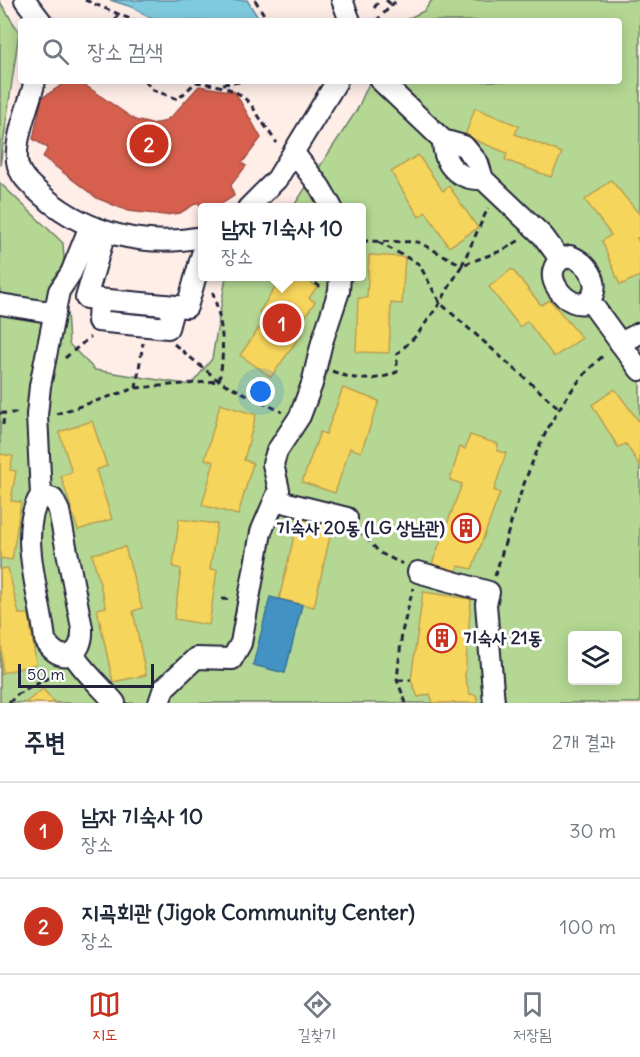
<!DOCTYPE html>
<html lang="ko">
<meta charset="utf-8">
<style>
:root{--surface:#fff;--page:#f2f2f3;--text:#1f2937;--muted:#747a83;--line:#e0e1e3;--accent:#c8321e}
body{margin:0;font-family:Delius,"Poor Story",sans-serif;background:var(--page);color:var(--text)}
.controls{position:absolute;right:18px;bottom:18px;display:grid;overflow:hidden;border-radius:6px;box-shadow:0 3px 15px #0003}
.controls button{width:54px;height:54px;display:grid;place-items:center;padding:0;border:0;border-bottom:2px solid var(--line);background:var(--surface);color:var(--text);font:30px sans-serif}
.scale{position:absolute;left:18px;bottom:15px;width:136px;box-sizing:border-box;padding-left:6px;border:3px solid #22223b;border-top:0;font-size:16px;line-height:21px;white-space:nowrap;color:#22223b;-webkit-text-stroke:4px #fff;paint-order:stroke}
.you{position:absolute;left:261px;top:392px;width:21px;height:21px;margin:-15px;border:4px solid #fff;border-radius:50%;background:#1a73e8;box-shadow:0 0 0 9px #1a73e833}
.badge{display:grid;place-items:center;width:39px;height:39px;border-radius:50%;background:var(--accent);color:#fff;font-size:20px;font-weight:700}
.pin{position:absolute;translate:-50% -50%;border:3px solid #fff;box-shadow:0 2px 6px #0006}
.popup{position:absolute;left:198px;top:203px;width:168px;height:78px;box-sizing:border-box;display:grid;place-content:center;border-radius:6px;background:var(--surface);filter:drop-shadow(0 2px 4px #0005);font-size:20px;white-space:nowrap;color:var(--muted)}
.popup b{font-size:22px;color:var(--text)}
.popup::after{content:'';position:absolute;left:50%;top:100%;margin-left:-12px;border:12px solid transparent;border-top-color:var(--surface)}
.list{margin:0;padding:0;list-style:none}
h2{display:flex;justify-content:space-between;align-items:center;height:78px;margin:0;padding:0 24px;font-size:26px}
h2 small{font-size:20px;font-weight:400;color:var(--muted)}
.list li{display:grid;grid-template-columns:39px 1fr auto;gap:18px;align-items:center;box-sizing:border-box;height:96px;padding:0 24px;border-top:2px solid var(--line)}
.list b{display:block;font-size:22px;white-space:nowrap}
.list p{margin:0;font-size:20px;white-space:nowrap;color:var(--muted)}
.list em{font-size:20px;font-style:normal;color:var(--muted)}
.icon{flex:none;width:33px;height:33px;fill:none;stroke:currentColor;stroke-width:2;stroke-linecap:round;stroke-linejoin:round}
.map{position:relative;flex:none;width:640px;height:703px;overflow:hidden}
.search{position:absolute;background:var(--surface);box-shadow:0 3px 15px #0003;left:18px;right:18px;top:18px;height:66px;display:flex;align-items:center;gap:15px;box-sizing:border-box;padding:0 21px;border-radius:6px;color:var(--muted);font-size:22px}
.sheet{height:270px;background:var(--surface)}
nav{display:flex;justify-content:space-around;align-items:center;box-sizing:border-box;height:84px;border-top:2px solid var(--line);background:var(--surface);font-size:16px;color:var(--muted)}
nav a{display:grid;justify-items:center;gap:3px}
nav .on{color:var(--accent)}
.map>svg:first-child{display:block}
.green{fill:#b4d893;stroke:#6b7d67;stroke-width:1.5;fill-rule:evenodd}
.water{fill:#7fcbde;stroke:#5a879d;stroke-width:1.5}
.homes{fill:#f6d55c;stroke:#b69f52;stroke-width:1.5}
.shops{fill:#d6604d;stroke:#a04d48;stroke-width:1.5}
.schools{fill:#4393c3;stroke:#39719a;stroke-width:1.5}
.lines{fill:none;stroke-linecap:round;stroke-linejoin:round}
.minor-casing{stroke:#22223b;stroke-width:24}
.path{stroke:#22223b;stroke-width:3;stroke-dasharray:6 4.5;stroke-linecap:butt}
.minor{stroke:#fff;stroke-width:20}
.labels{text-anchor:middle;stroke-width:6;stroke-linejoin:round;paint-order:stroke}
.poi-label{font-size:18px;font-weight:bold;fill:#22223b;stroke:#fff;text-anchor:end}
</style>
<div class="map">
<svg width="640" height="703" viewBox="0 0 640 703">
<rect width="100%" height="100%" fill="#ffeee8"/>
<filter id="ink" filterUnits="userSpaceOnUse"><feTurbulence type="fractalNoise" baseFrequency=".0167" numOctaves="2"/><feDisplacementMap in="SourceGraphic" scale="12" xChannelSelector="R" yChannelSelector="G"/><feConvolveMatrix kernelMatrix="1 2 1 2 8 2 1 2 1" color-interpolation-filters="sRGB"/></filter>
<g filter="url(#ink)">
<g class="green">
<path d="M432,0H640V703H0V183L63,243L69,344L95,370L191,385L212,359L226,277L362,276V208L293,207L357,110L370,81H619V21H403L424,11ZM572,636H618V680H572Z"/>
<polygon points="0,2 19,32 0,166"/>
</g>
<polygon class="water" points="110,0 247,0 260,21 155,21 132,7"/>
<g class="homes">
<polygon points="475,108 519,126 515,134 562,153 551,177 505,160 507,153 465,136"/>
<polygon points="418,155 443,191 449,186 478,228 449,247 426,212 419,217 391,172"/>
<polygon points="611,180 640,215 640,237 637,238 640,245 640,276 620,285 602,241 611,235 585,200"/>
<polygon points="369,255 405,257 402,304 391,303 389,353 356,352 358,298 367,298"/>
<polygon points="512,269 541,305 550,300 582,338 554,357 527,321 520,327 489,287"/>
<polygon points="283,276 301,276 317,287 309,298 315,302 297,328 303,332 271,377 240,355 267,317 259,312"/>
<polygon points="343,388 379,401 361,452 350,448 335,493 302,482 320,432 326,434"/>
<polygon points="615,389 640,423 640,466 626,444 618,447 592,405"/>
<polygon points="220,404 256,415 244,460 253,463 238,515 202,505 214,462 205,459"/>
<polygon points="92,421 107,466 96,470 112,519 78,530 61,476 72,472 59,432"/>
<polygon points="470,435 498,444 497,451 506,453 494,490 500,493 472,569 458,566 457,572 432,564 462,484 450,480 460,447 465,449"/>
<polygon points="0,454 13,456 10,470 16,471 11,501 21,502 12,560 0,558"/>
<polygon points="300,511 334,519 314,607 279,599"/>
<polygon points="179,519 217,524 210,569 217,570 209,625 174,619 181,569 173,567"/>
<polygon points="125,547 142,608 133,611 146,675 113,682 97,609 106,607 92,554"/>
<polygon points="8,568 19,614 29,614 36,664 2,673 0,569"/>
<polygon points="423,592 471,599 465,677 470,694 476,695 478,703 433,703 430,694 418,697 411,680"/>
<polygon points="43,689 55,703 25,703"/>
</g>
<polygon class="shops" points="68,81 79,81 135,120 151,124 163,122 172,116 199,86 235,92 261,138 242,163 246,166 231,185 234,196 215,208 202,209 198,202 180,213 165,215 128,211 97,198 43,157 48,148 33,139 42,98"/>
<polygon class="schools" points="270,597 302,605 285,673 253,665"/>
<g class="lines">
<g class="minor-casing">
<g id="minor">
<polyline points="25,0 41,21"/>
<polyline points="342,0 350,21"/>
<path d="M35,81C29,105 15,136 17,161C19,177 33,187 44,197C88,234 145,248 202,237"/>
<polyline points="381,81 443,140 464,146 478,163 483,179 543,236 560,259"/>
<path d="M443,140C443,166 459,180 483,179"/>
<polyline points="294,153 320,187 332,208"/>
<polyline points="248,208 277,179 337,81"/>
<polyline points="105,233 86,298 187,307 202,254"/>
<path d="M570,256C586,261 604,284 589,300C572,317 529,268 570,256Z"/>
<polyline points="99,299 98,321 107,322 168,328 174,306"/>
<polyline points="589,300 640,370"/>
<polyline points="0,304 55,313"/>
<polyline points="620,343 640,333"/>
<path d="M41,495C16,531 41,598 45,640C60,666 84,657 82,628L59,511L53,499L41,495L37,415L40,386L59,291L71,273L90,226"/>
<polyline points="275,500 347,518"/>
<polyline points="418,572 489,592 486,604 494,703"/>
<path d="M73,654C81,669 103,688 115,703"/>
<polyline points="159,703 164,688 196,658 232,659 241,643 261,532 279,490 273,464 277,451 300,416 312,384 322,342 339,291 340,276"/>
</g>
</g>
<g class="path">
<polyline points="85,0 135,21"/>
<polyline points="255,0 268,21"/>
<polyline points="386,0 392,5"/>
<polyline points="374,8 380,0"/>
<polyline points="115,21 118,13"/>
<polyline points="376,21 397,0"/>
<path d="M145,81L153,90L178,99L196,82C252,89 246,101 277,143"/>
<polyline points="223,84 247,81"/>
<polyline points="362,241 418,242 462,265 488,208"/>
<polyline points="378,242 419,264 440,303 560,409"/>
<polyline points="308,276 320,287"/>
<polyline points="174,344 219,381 282,412"/>
<polyline points="65,358 90,337"/>
<path d="M332,371C356,381 374,382 397,372V354L417,335L440,303L462,265L501,251L520,240"/>
<polyline points="136,388 143,343"/>
<polyline points="0,413 18,413"/>
<path d="M56,414L136,388L219,381C226,348 222,321 212,290"/>
<polyline points="3,425 4,413"/>
<polyline points="359,530 380,553 403,564"/>
<path d="M495,576C519,497 540,411 605,354"/>
<polyline points="222,599 232,600"/>
<polyline points="398,680 411,680"/>
<polyline points="9,703 18,694 50,677 43,681"/>
<polyline points="406,703 397,680 402,632 413,588"/>
</g>
<use href="#minor" class="minor"/>
</g>
</g>
<defs>
<g id="building-ring" transform="scale(1.5)"><circle r="9.5" fill="#fff" stroke="#c8321e" stroke-width="1.5"/><path d="M-4-6H4V6H1V3H-1V6H-4ZM-2.5-4.3h1.7v1.8h-1.7ZM.8-4.3h1.7v1.8H.8ZM-2.5-1h1.7V.8h-1.7ZM.8-1h1.7V.8H.8Z" fill="#c8321e"/></g>
</defs>
<g fill-rule="evenodd">
<use href="#building-ring" x="466" y="528"/>
<use href="#building-ring" x="442" y="638"/>
</g>
<g class="labels">
<g class="poi-label">
<text x="445" y="534">기숙사 20동 (LG 상남관)</text>
<text x="463" y="644" text-anchor="start">기숙사 21동</text>
</g>
</g>
</svg>
<div class="controls">
<button><svg class="icon" aria-label="layers" viewBox="0 0 24 24"><path d="M12 4l9 5-9 5-9-5zM3 14l9 5 9-5"/></svg></button>
</div>
<div class="scale">50 m</div>
<div class="you"></div>
<div class="pin badge" style="left:282px;top:323px">1</div>
<div class="popup"><b>남자 기숙사 10</b>장소</div>
<div class="pin badge" style="left:149px;top:144px">2</div>
<div class="search"><svg class="icon" aria-label="search" viewBox="0 0 24 24"><circle cx="10" cy="10" r="6"/><path d="M15 15l6 6"/></svg>장소 검색</div>
</div>
<section class="sheet">
<h2>주변<small>2개 결과</small></h2>
<ul class="list">
<li><span class="badge">1</span><div><b>남자 기숙사 10</b><p>장소</p></div><em>30 m</em></li>
<li><span class="badge">2</span><div><b>지곡회관 (Jigok Community Center)</b><p>장소</p></div><em>100 m</em></li>
</ul>
</section>
<nav>
<a class="on"><svg class="icon" aria-label="map" viewBox="0 0 24 24"><path d="M3 6l6-2 6 2 6-2v14l-6 2-6-2-6 2zM9 4v14M15 6v14"/></svg>지도</a>
<a><svg class="icon" aria-label="directions" viewBox="0 0 24 24"><path d="M12 3l9 9-9 9-9-9zM9 14v-3h6M13 9l2 2-2 2"/></svg>길찾기</a>
<a><svg class="icon" aria-label="saved" viewBox="0 0 24 24"><path d="M7 4h10v16l-5-4-5 4z"/></svg>저장됨</a>
</nav>
